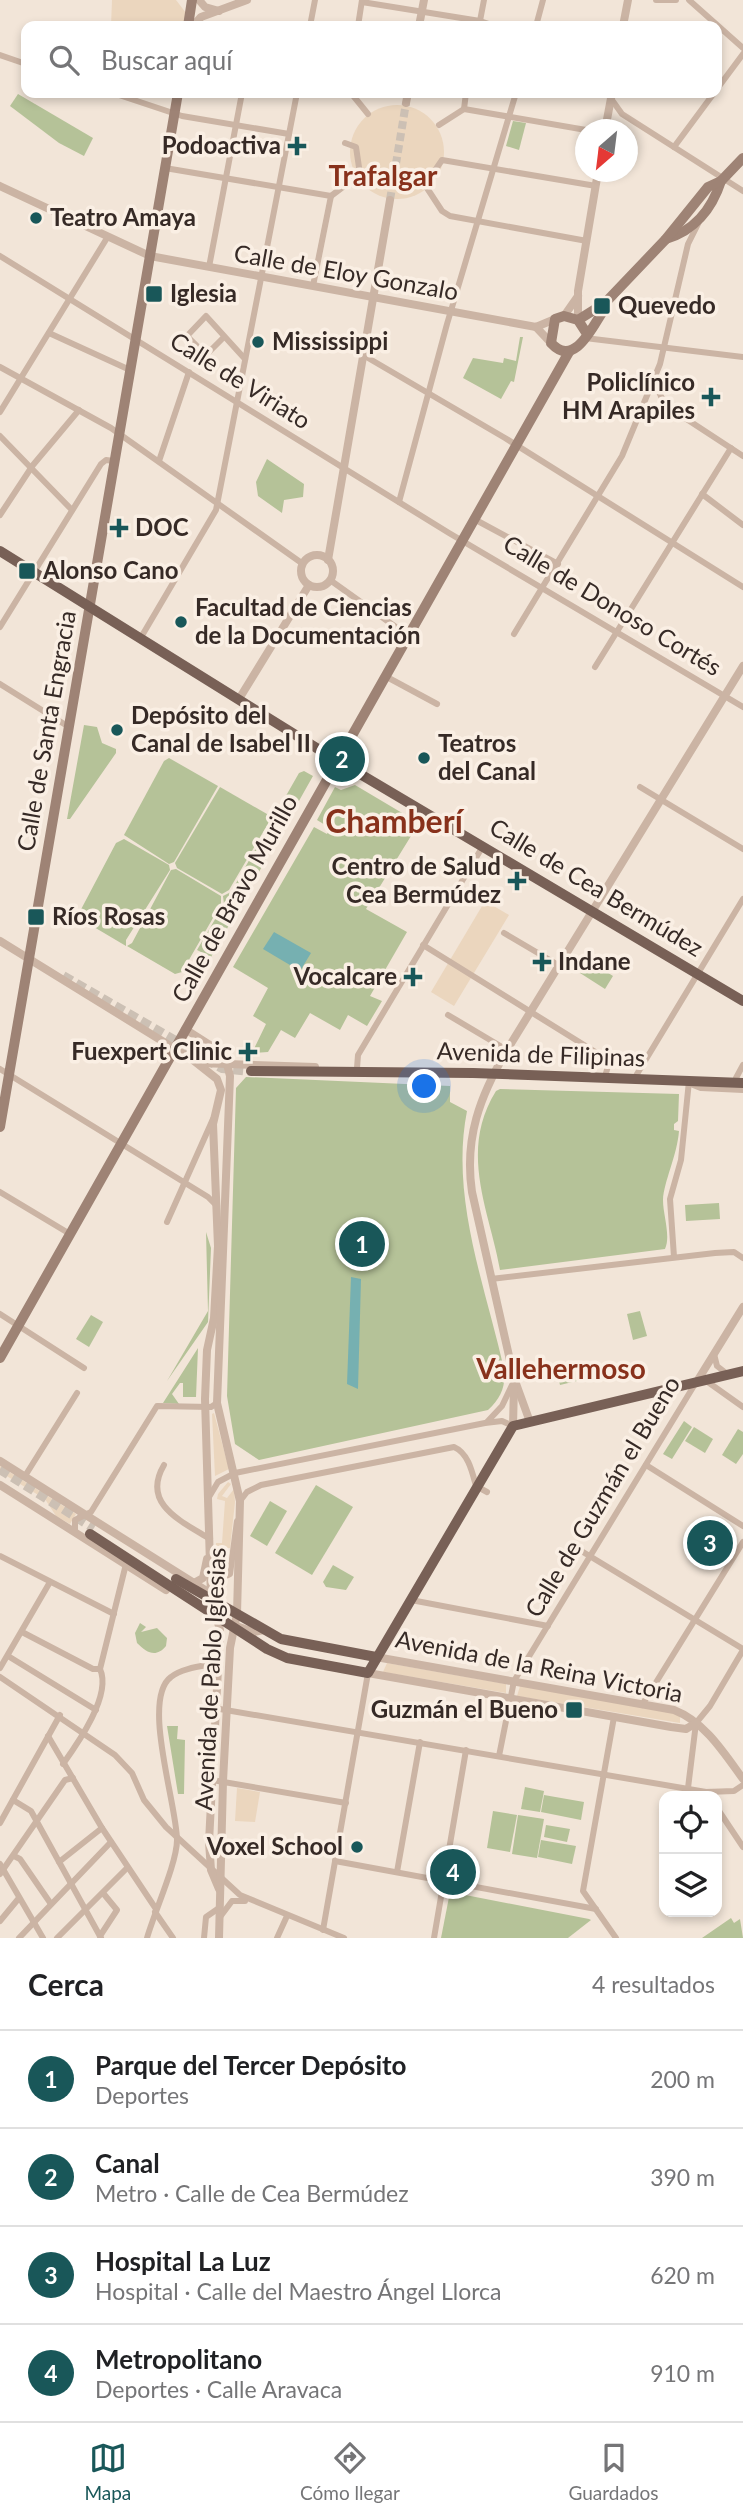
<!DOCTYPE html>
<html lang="es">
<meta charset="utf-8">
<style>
:root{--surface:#fff;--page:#f6f6f6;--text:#202124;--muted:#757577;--line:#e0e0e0;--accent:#195759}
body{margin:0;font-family:Lato,sans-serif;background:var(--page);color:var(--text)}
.controls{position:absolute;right:21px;bottom:21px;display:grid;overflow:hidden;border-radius:14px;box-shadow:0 4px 10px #0003}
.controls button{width:63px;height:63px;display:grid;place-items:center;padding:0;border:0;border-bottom:2px solid var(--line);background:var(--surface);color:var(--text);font:35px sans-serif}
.compass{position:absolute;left:575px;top:119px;width:63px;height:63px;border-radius:50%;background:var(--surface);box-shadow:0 4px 10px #0003;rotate:208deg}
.you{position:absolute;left:425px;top:1087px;width:24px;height:24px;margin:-18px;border:5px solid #fff;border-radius:50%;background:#1a73e8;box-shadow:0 0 0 10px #1a73e833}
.badge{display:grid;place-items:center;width:46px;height:46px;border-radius:50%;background:var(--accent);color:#fff;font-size:23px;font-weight:700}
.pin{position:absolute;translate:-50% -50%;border:4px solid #fff;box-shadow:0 2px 7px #0006}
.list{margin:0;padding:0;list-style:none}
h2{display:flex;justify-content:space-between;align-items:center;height:91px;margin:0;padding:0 28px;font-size:30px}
h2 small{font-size:23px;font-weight:400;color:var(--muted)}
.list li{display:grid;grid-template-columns:46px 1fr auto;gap:21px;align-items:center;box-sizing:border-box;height:98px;padding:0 28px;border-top:2px solid var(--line)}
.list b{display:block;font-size:26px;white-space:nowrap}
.list p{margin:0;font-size:23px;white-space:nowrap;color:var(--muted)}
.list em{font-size:23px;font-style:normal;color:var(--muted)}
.icon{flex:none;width:38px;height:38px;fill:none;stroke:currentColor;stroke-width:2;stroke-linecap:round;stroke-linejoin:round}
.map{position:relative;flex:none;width:743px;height:1938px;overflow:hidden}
.search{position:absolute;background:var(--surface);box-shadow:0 4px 10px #0003;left:21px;right:21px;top:21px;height:77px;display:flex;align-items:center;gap:18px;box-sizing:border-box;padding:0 24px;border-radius:14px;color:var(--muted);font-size:26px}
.sheet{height:483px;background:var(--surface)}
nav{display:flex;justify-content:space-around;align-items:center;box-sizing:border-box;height:98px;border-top:2px solid var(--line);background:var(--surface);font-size:19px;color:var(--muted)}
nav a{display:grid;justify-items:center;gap:4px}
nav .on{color:var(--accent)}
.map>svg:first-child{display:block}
.green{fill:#b5c298}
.plaza{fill:#ebd6be}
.water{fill:#76b0b1}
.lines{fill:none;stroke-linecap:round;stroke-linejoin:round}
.tertiary-tunnel{stroke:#ccc0b4;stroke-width:8;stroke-dasharray:8 4;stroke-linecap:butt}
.primary-tunnel{stroke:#ccc0b4;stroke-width:10;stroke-dasharray:10 5;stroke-linecap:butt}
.minor{stroke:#cbb4a4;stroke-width:6}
.tertiary{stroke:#cbb4a4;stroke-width:8}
.secondary{stroke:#9e8375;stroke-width:10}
.primary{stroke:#786056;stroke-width:10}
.poi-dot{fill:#195759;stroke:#faefe4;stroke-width:2.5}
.labels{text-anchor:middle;stroke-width:7;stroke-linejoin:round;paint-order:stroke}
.poi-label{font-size:24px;font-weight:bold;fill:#362a26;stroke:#faefe4;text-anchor:start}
.street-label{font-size:24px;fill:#362a26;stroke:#faefe4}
.quarter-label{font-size:28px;font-weight:bold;fill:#88311b;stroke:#faefe4}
.district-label{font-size:32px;font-weight:bold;fill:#88311b;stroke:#faefe4}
</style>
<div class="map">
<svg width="743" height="1938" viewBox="0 0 743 1938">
<rect width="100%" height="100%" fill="#f2e5d8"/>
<g class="green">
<polygon points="18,94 93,138 84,156 59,143 10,106"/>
<polygon points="513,121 526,123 519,150 506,146"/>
<polygon points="520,337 523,337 514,382 511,381 501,399 463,378 473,358 503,363 504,358 516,361"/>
<polygon points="267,459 304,484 303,497 284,500 282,513 258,496 256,482"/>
<polygon points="84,725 97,727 102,743 116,749 116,753 70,819 67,819"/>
<polygon points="169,758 218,786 174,862 169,864 124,835 164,761"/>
<polygon points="304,771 313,776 211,957 197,950 224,904 223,896 231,892 299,773"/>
<polygon points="355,785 419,823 366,909 407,932 370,996 382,1001 367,1026 348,1015 340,1030 310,1013 295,1038 281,1030 268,1052 252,1053 266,1024 253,1016 268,988 233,967 314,827 327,834 330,828 317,820 335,787 341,790"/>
<polygon points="220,787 267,814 269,822 229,890 222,894 177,868 175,863"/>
<polygon points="124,839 169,865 170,870 126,940 126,946 77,917 116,843"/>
<polygon points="176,869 221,896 221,904 182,972 175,974 127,946 132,943 171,870"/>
<polygon points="588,960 613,976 605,989 580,973"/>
<path d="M246,1077L450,1086V1102L467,1111C450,1197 485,1285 504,1369C506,1386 501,1398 488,1410L259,1460L235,1444L227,1396L236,1088Z"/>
<path d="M500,1089L679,1094L678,1121L674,1124V1130L679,1131C677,1156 664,1181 663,1200C663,1215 671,1236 665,1249L500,1270C490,1212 458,1152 496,1091Z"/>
<polygon points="719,1203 720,1219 686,1221 685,1205"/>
<polygon points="206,1232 211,1248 208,1322 167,1381 208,1311"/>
<polygon points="640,1311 647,1336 633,1340 627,1314"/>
<polygon points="91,1315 103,1322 89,1347 76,1339"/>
<polygon points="198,1348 196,1397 183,1397 183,1383 180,1383 172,1394 179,1404 163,1403"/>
<polygon points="577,1363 581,1380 560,1385 556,1368"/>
<polygon points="684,1421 692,1427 672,1459 663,1454"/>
<polygon points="694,1427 713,1439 705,1453 685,1441"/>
<polygon points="738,1429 743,1432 743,1454 736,1464 722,1455"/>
<polygon points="316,1485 353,1507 312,1575 275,1553"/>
<polygon points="270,1501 287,1511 267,1546 250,1536"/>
<polygon points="333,1565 354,1577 346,1590 326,1587 323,1582"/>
<path d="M140,1623L146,1627L141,1632L157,1628L167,1638L166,1646C156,1658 147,1653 137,1643L135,1633Z"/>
<polygon points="167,1726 178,1726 177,1739 185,1740 184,1794 178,1794"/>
<polygon points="525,1787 544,1791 540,1812 521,1809"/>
<polygon points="544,1795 584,1802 581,1820 541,1812"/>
<polygon points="493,1811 517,1815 510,1852 487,1848"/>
<polygon points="518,1815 544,1819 537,1858 512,1854"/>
<polygon points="546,1825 570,1829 567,1842 544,1837"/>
<polygon points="541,1840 576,1846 572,1864 538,1857"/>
<polygon points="450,1892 589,1919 591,1920 568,1938 441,1938"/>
<polygon points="731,1918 734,1923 740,1919 743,1938 702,1938"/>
</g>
<g class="plaza">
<polygon points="112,0 176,0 186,13 185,26 111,26"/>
<circle cx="397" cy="152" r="47"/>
<polygon points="485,901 509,915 454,1006 431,992"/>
<polygon points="214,1413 229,1469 215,1476 212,1414"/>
<polygon points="0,1466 76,1514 70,1524 56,1516 45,1499 0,1472"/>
<polygon points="228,1482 231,1484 222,1496 227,1498 234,1489 235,1502 230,1548 224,1548 225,1565 222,1566 225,1570 220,1574 215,1568 216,1543 222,1543 225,1501 217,1499 218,1494"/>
<polygon points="387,1663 506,1684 506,1693 383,1672"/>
<polygon points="520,1686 680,1714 680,1723 517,1696"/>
<polygon points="237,1788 260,1792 255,1822 235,1821"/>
</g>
<g class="water">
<polygon points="274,932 311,953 300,971 263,949"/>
<polygon points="351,1277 361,1279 358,1389 347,1384"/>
</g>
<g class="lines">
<polyline class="tertiary-tunnel" points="390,200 406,103"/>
<g class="primary-tunnel">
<polyline points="63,976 222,1068 251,1071"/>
<polyline points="0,1469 94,1528"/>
</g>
<g class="minor">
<polyline points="656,0 676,0"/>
<polyline points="689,0 743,48"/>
<polyline points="362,2 480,21 495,26"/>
<polyline points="310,26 315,0"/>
<polyline points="358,26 362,0"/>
<polyline points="479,26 484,0"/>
<polyline points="536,26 543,0"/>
<polyline points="0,55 26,64"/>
<polyline points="717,89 743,54"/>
<polyline points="113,93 182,116 289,134"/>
<polyline points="351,93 368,114"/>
<polyline points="607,93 622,114 743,191"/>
<polyline points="464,109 586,130"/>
<polyline points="464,109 466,93"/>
<polyline points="439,125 464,109"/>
<polyline points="674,147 714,93"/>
<polyline points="165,168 331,196"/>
<polyline points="331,196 360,174 356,147 345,143"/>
<polyline points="587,241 450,216 442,211 425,185 442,160 596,186"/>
<polyline points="0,256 449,533 743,707"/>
<polyline points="209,267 242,93"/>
<polyline points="313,286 331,196"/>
<polyline points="49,333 130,370"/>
<polyline points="224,337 206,355 187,336 206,316 245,359"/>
<polyline points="585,338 743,357"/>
<polyline points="363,355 505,438 743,587"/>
<polyline points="0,367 111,428 303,564"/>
<polyline points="654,381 665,405 743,456"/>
<polyline points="0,412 107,238"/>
<polyline points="0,436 72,510"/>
<polyline points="159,461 189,372"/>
<polyline points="702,494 743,525"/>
<polyline points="399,502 447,324 516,93"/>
<polyline points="0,515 33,465 79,410"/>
<polyline points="474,519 558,564"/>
<polyline points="330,580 407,635"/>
<polyline points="0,627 101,464 106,460 114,461"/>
<polyline points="514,634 622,456 660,364 688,244 699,222"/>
<polyline points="140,639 216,510 297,93"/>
<polyline points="595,667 731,448"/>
<polyline points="385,676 437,704"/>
<polyline points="0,684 69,727"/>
<polyline points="640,787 743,849"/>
<polyline points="504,933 560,966"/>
<polyline points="423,945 605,1058 609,1062 605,1077"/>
<polyline points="448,1015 507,1050"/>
<polyline points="357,1068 358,1055 483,846"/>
<polyline points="0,1069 208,1197 217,1206"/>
<polyline points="736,1078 743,1065"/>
<polyline points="634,1079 743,899"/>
<polyline points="0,1192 70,1234"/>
<polyline points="167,1222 213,1119"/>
<polyline points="674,1257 670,1199 681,1160 689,1081"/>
<polyline points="491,1279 715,1253 734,1252 743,1258"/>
<polyline points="0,1314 84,1368"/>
<polyline points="714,1354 717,1366 726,1373"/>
<polyline points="705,1380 743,1407"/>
<polyline points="487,1422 502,1406 512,1385"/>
<path d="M164,1465C141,1504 181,1521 210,1539"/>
<polyline points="646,1465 743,1526"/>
<polyline points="25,1476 77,1393"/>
<polyline points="209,1497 218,1482 235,1473 485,1423 502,1421 513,1426"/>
<path d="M240,1501L247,1492L261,1485L454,1447C468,1453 472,1471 476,1486L487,1492"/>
<polyline points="75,1532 75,1520 91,1512 157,1406 211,1407 217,1403"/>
<polyline points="583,1552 743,1649"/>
<polyline points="0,1556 114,1614"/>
<polyline points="211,1570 220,1579 230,1574 237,1521"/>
<polyline points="411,1600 548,1626"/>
<polyline points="22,1632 93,1669 100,1669"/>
<polyline points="8,1656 96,1710"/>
<polyline points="0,1668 50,1582"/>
<polyline points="0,1677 115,1755 132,1773 144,1800 166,1827 240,1895 344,1938"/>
<polyline points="642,1705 743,1542"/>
<polyline points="214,1708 706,1792 734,1791 743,1785"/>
<polyline points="614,1717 583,1891 616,1938"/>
<polyline points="48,1736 102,1828 156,1909"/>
<polyline points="499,1756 514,1681 695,1384"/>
<path d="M63,1764C78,1743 112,1695 100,1669L126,1564"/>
<polyline points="212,1780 346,1803"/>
<polyline points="688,1788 696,1723 710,1706 743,1650"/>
<polyline points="13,1800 31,1811 101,1938"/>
<polyline points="717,1808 743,1847"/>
<polyline points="0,1823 60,1715"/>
<polyline points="14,1856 20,1859 51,1904"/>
<polyline points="335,1861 596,1909"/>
<polyline points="59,1862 102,1828"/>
<polyline points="0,1864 43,1938"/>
<polyline points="397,1872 420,1742"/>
<polyline points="0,1874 65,1780 73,1778"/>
<polyline points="155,1912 173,1938"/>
<polyline points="220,1917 232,1901 245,1901"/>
<polyline points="0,1921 19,1898"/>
<polyline points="323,1930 368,1673"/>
<polyline points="100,1936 117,1910 103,1893"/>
<polyline points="19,1938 111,1842"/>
<polyline points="57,1938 127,1868"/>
<path d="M147,1938C154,1913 177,1863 177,1840C177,1805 141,1699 171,1677C182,1668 203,1666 217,1663"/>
<polyline points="204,1938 206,1917 219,1908"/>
<polyline points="277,1938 287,1916"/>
<polyline points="434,1938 466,1750"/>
</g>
<g class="tertiary">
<polyline points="199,0 205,7 219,11"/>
<polyline points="193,26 201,17 247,0"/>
<polyline points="419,26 424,0"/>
<polyline points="623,26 628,0"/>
<polyline points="406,103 408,93"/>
<polyline points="605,130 612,93"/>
<polyline points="0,186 150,256 536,327 555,319"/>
<polyline points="564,316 578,296"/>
<polyline points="578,320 578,291 598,172"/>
<polyline points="536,327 551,343"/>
<circle cx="317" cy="571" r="16"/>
<polyline points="328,560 390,200"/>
<polyline points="239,699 309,585"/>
<polyline points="0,941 193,1060 217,1079 221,1090 213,1124 218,1246 214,1318 207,1350 205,1399 211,1598 220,1630 209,1842 211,1870 219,1889"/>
<polyline points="185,1029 221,1052 225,1056 230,1076 217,1403 240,1501 237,1614 230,1648 223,1781 219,1938"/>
<polyline points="199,1063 315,1067"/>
<polyline points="691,1083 701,1087 743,1089"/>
<polyline points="696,1383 743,1307"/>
<path d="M530,1422L514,1378L472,1192C464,1138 480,1096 507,1050L743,666"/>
<polyline points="513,1426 514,1385"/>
<polyline points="0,1461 205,1590"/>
<polyline points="0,1485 166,1590"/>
<polyline points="194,1583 203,1578 207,1559"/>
<polyline points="231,1624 253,1632 264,1630"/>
<path d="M376,1657L674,1710C705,1722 724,1753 743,1779"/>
<polyline points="368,1673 671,1727 686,1729 696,1723"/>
</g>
<g class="secondary">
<polyline points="188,26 192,0"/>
<path d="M666,239C694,231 712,209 721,181"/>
<polyline points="578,320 605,303 666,239 708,187 721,181 743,158"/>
<path d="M587,334L578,320L564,316L555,319L551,343C575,369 593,325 605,308V303"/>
<polyline points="0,1127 178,93"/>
<polyline points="0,1358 569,352"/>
</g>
<g class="primary">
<polyline points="0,551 323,752 743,1001"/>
<polyline points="251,1071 473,1073 743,1083"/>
<polyline points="90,1534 267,1649 287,1658 368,1673 513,1426 743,1371"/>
<polyline points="176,1579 281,1639 376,1657"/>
</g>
</g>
<g class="poi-dot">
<path d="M293.5 135.5h7v7h7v7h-7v7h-7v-7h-7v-7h7z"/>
<circle cx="36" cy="218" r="7"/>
<rect x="145" y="285" width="18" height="18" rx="3.5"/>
<rect x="593" y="297" width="18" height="18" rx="3.5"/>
<circle cx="258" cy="342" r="7"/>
<path d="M707.5 386.5h7v7h7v7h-7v7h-7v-7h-7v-7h7z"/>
<path d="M115.5 517.5h7v7h7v7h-7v7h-7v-7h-7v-7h7z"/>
<rect x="18" y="562" width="18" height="18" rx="3.5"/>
<circle cx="181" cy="622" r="7"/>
<circle cx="117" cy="730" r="7"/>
<circle cx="424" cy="758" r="7"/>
<path d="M513.5 870.5h7v7h7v7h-7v7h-7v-7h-7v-7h7z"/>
<rect x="27" y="908" width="18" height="18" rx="3.5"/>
<path d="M538.5 951.5h7v7h7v7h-7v7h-7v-7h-7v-7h7z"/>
<path d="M409.5 966.5h7v7h7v7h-7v7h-7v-7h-7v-7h7z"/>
<path d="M244.5 1041.5h7v7h7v7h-7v7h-7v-7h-7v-7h7z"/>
<rect x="565" y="1701" width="18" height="18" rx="3.5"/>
<circle cx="357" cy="1847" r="7"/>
</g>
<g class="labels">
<g class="poi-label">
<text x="281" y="154" text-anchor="end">Podoactiva</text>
<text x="50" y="226">Teatro Amaya</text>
<text x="170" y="302">Iglesia</text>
<text x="618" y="314">Quevedo</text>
<text x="272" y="350">Mississippi</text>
<text x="695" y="391" text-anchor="end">Policlínico<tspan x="695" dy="28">HM Arapiles</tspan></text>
<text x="135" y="536">DOC</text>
<text x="43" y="579">Alonso Cano</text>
<text x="195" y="616">Facultad de Ciencias<tspan x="195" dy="28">de la Documentación</tspan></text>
<text x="131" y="724">Depósito del<tspan x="131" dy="28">Canal de Isabel II</tspan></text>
<text x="438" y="752">Teatros<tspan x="438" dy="28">del Canal</tspan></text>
<text x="501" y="875" text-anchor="end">Centro de Salud<tspan x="501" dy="28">Cea Bermúdez</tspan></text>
<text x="52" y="925">Ríos Rosas</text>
<text x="558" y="970">Indane</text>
<text x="397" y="985" text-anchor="end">Vocalcare</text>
<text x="232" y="1060" text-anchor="end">Fuexpert Clinic</text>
<text x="558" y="1718" text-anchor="end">Guzmán el Bueno</text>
<text x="343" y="1855" text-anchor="end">Voxel School</text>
</g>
<g class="street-label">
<text transform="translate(346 273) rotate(10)" y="8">Calle de Eloy Gonzalo</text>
<text transform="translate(240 381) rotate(32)" y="8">Calle de Viriato</text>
<text transform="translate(612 606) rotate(31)" y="8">Calle de Donoso Cortés</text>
<text transform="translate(47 731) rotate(-80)" y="8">Calle de Santa Engracia</text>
<text transform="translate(596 888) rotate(31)" y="8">Calle de Cea Bermúdez</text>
<text transform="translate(235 899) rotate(-61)" y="8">Calle de Bravo Murillo</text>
<text transform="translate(541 1055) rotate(2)" y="8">Avenida de Filipinas</text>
<text transform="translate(603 1497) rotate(-59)" y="8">Calle de Guzmán el Bueno</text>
<text transform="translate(539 1667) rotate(11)" y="8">Avenida de la Reina Victoria</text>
<text transform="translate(211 1679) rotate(-87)" y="8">Avenida de Pablo Iglesias</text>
</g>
<g class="quarter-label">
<text x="383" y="186">Trafalgar</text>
<text x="561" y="1379">Vallehermoso</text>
</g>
<g class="district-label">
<text x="394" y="833">Chamberí</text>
</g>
</g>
</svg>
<div class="controls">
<button><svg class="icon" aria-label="locate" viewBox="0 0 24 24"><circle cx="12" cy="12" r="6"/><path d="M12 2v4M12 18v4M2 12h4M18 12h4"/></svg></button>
<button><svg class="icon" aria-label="layers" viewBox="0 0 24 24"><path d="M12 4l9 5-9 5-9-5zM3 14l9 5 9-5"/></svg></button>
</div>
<svg class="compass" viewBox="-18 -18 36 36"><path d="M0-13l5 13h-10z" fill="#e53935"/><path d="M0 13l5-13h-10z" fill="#757577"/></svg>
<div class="you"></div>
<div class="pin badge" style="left:362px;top:1244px">1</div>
<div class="pin badge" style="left:342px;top:759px">2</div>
<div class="pin badge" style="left:710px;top:1543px">3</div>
<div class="pin badge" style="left:453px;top:1872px">4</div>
<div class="search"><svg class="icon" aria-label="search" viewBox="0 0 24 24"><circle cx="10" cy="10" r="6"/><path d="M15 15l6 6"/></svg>Buscar aquí</div>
</div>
<section class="sheet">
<h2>Cerca<small>4 resultados</small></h2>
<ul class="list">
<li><span class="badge">1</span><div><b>Parque del Tercer Depósito</b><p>Deportes</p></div><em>200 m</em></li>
<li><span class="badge">2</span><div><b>Canal</b><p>Metro · Calle de Cea Bermúdez</p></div><em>390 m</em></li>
<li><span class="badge">3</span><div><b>Hospital La Luz</b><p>Hospital · Calle del Maestro Ángel Llorca</p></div><em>620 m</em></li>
<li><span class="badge">4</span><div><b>Metropolitano</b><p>Deportes · Calle Aravaca</p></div><em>910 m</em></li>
</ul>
</section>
<nav>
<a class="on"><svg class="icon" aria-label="map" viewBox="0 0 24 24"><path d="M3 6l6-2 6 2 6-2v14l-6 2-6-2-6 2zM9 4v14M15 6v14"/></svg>Mapa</a>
<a><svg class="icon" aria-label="directions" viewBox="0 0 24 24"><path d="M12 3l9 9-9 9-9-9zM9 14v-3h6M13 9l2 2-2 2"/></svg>Cómo llegar</a>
<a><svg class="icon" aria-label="saved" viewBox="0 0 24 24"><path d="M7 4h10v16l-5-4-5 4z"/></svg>Guardados</a>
</nav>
